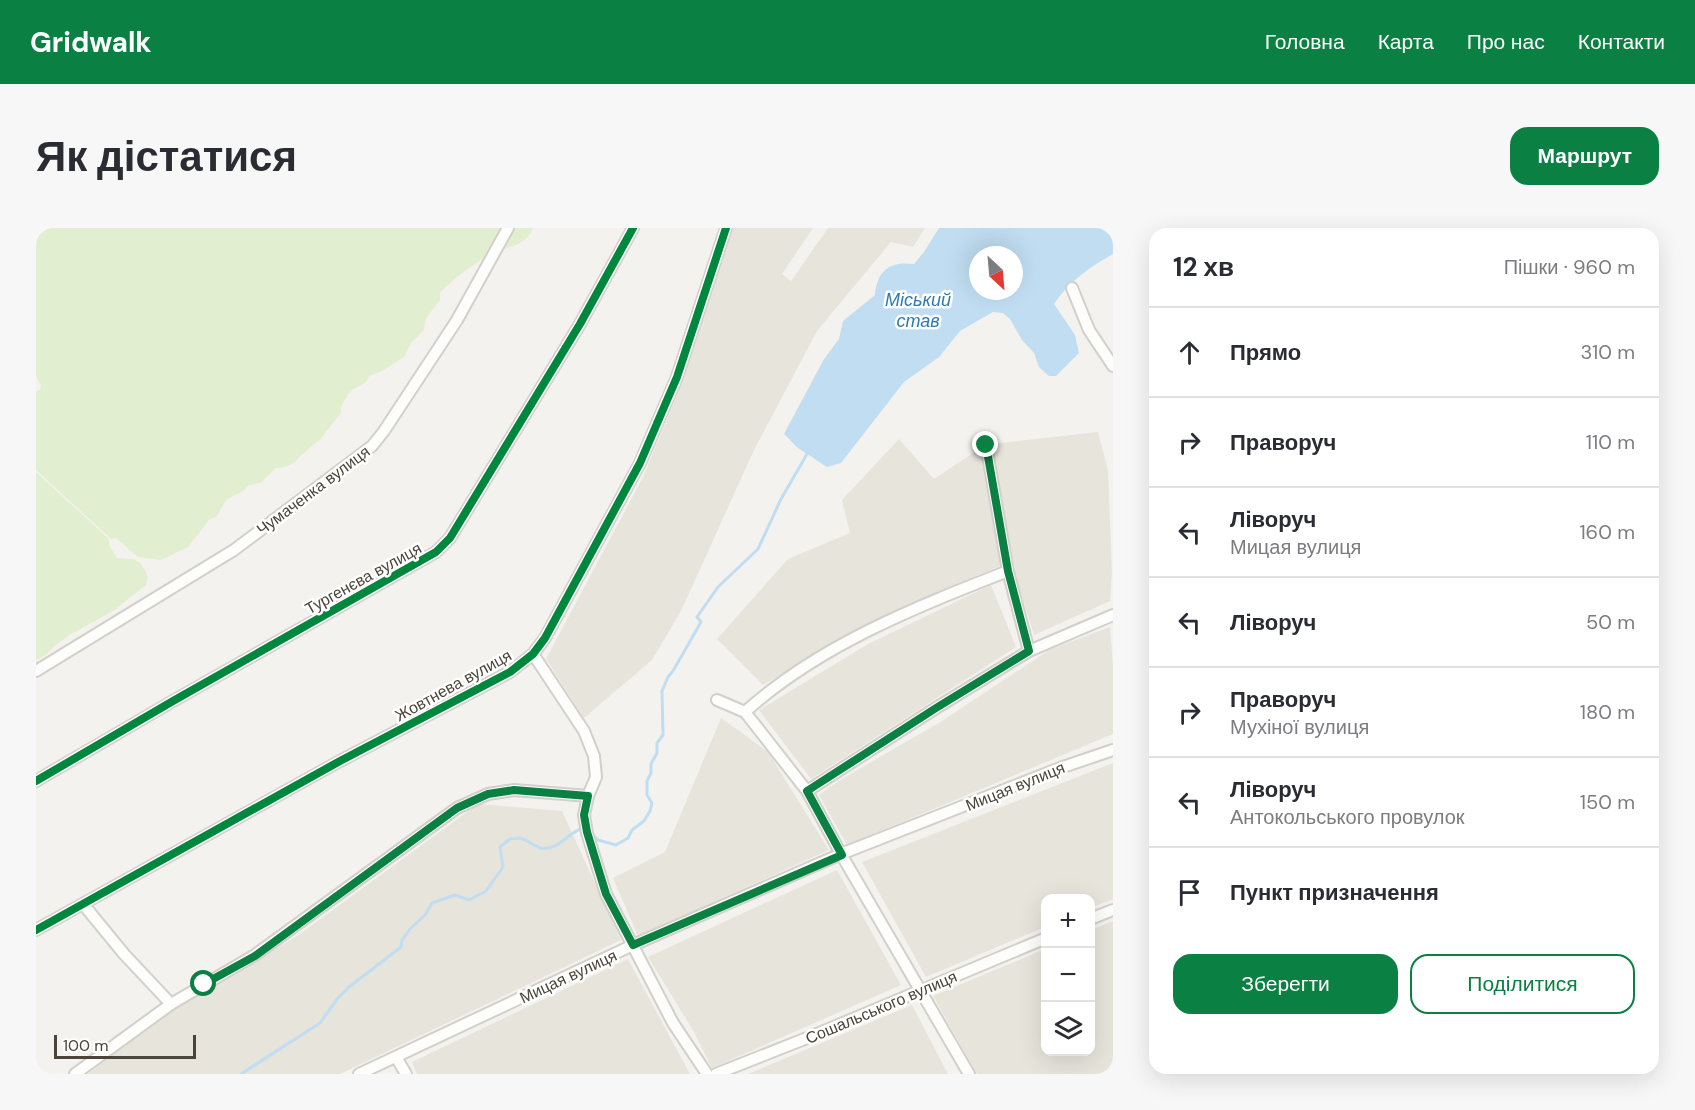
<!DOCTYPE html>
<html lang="uk">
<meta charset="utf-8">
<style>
:root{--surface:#fff;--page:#f7f7f7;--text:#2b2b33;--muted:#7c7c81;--line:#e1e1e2;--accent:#0b8043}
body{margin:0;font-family:"DM Sans",sans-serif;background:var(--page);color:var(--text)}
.controls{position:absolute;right:18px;bottom:18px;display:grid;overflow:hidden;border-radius:12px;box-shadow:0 6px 24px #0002}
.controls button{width:54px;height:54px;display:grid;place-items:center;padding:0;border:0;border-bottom:2px solid var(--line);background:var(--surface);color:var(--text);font:30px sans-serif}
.compass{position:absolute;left:933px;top:18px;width:54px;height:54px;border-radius:50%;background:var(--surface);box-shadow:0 6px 24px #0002;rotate:154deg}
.scale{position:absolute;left:18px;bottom:15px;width:142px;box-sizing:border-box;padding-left:6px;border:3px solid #4b4439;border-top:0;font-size:16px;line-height:21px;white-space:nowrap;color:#4b4439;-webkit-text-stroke:4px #fff;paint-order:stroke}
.stop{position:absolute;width:18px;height:18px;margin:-14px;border:4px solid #0b8043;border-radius:50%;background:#fff}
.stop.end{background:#0b8043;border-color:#fff;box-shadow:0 2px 6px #0008}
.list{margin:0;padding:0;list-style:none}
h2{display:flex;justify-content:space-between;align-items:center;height:78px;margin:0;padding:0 24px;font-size:26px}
h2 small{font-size:20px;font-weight:400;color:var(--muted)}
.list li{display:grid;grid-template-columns:39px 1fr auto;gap:18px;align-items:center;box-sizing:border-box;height:90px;padding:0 24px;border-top:2px solid var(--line)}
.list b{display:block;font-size:22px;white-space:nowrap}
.list p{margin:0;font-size:20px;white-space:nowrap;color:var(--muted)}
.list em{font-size:20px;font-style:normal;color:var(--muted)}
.actions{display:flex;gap:12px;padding:18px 24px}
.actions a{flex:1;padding:14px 0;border:2px solid var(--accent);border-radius:18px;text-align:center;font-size:21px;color:var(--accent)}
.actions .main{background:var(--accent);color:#fff}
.icon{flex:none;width:33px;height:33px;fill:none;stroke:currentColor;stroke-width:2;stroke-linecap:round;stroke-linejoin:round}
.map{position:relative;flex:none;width:1077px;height:846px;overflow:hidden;border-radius:18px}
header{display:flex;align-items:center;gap:36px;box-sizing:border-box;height:84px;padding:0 30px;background:var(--accent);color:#fff}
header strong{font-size:28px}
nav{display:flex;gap:33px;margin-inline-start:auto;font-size:21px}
.intro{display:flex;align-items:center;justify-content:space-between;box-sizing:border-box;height:144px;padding:0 36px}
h1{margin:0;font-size:42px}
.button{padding:15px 27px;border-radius:18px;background:var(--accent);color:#fff;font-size:21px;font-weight:700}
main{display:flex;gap:36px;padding:0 36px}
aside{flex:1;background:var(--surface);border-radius:18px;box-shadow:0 6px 24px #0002}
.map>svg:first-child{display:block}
.residential{fill:#e7e4dc}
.green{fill:#e1eecf}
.water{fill:#c0ddf1;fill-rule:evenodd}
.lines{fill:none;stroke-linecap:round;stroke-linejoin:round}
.stream{stroke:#c0ddf1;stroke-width:3}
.minor-casing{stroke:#d2d0cb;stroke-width:14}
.minor{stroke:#fdfdfc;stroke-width:10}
.cycleway-casing{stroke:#fff;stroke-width:11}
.cycleway{stroke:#00873e;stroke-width:8}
.route{stroke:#0b8043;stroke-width:8}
.labels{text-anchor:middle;stroke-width:5;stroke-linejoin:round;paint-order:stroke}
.street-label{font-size:16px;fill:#4b4439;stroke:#fff}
.water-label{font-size:18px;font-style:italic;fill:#2e7ab2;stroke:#fff}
</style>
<header>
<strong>Gridwalk</strong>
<nav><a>Головна</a><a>Карта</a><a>Про нас</a><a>Контакти</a></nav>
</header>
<div class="intro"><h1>Як дістатися</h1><a class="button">Маршрут</a></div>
<main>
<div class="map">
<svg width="1077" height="846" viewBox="0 0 1077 846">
<rect width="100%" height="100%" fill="#f4f2ee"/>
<g class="residential">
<polygon points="696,0 777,0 746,46 755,53 792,0 889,0 877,19 855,14 781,103 718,222 645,383 616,432 548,490 510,431 607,249 641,167"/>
<polygon points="1062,204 1072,242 1076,344 1074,373 998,407 982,356 955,216"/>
<polygon points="863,211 898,251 943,221 966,337 868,378 804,411 727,457 681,411 752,331 814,305 806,272"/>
<polygon points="955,357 980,419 775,551 723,482 832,416"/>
<polygon points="1074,399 1077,439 1077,506 811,617 783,567 804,552 906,493 1013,422"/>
<polygon points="685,490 732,524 793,622 602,708 577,650 629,624"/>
<polygon points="1077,535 1077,671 1055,680 1054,670 1010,670 1009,699 890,749 826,634"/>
<polygon points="442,576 526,583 585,712 304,846 52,846 133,783 261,708"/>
<polygon points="801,642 865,757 676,840 658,804 612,729"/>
<polygon points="1077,693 1077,846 941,846 897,768 1009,721 1010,824 1054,824 1055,702"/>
<polygon points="592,731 654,846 381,846 376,834"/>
<polygon points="876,777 912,846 712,846"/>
</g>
<g class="green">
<path d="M0,0H497C490,21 466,18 449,29C434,39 417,51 404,65V72L390,90L388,102L375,115L368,129L346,143L333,148L330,154L316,162L311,168L306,177L304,186L286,209L256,236L245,240H240L224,255L213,257L207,263L190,272L181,288L173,292L152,319L125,332L102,329L80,310L75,311L0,242V164L4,162L5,157L0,148Z"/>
<path d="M0,244L73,311V317L81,330C102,332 102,329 112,348L110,357L77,383L35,406L17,419L10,427L0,432Z"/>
</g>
<path class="water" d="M903,0H1077V26C1054,39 1033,53 1018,76L1039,107L1043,125L1020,148H1013L1003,139L998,125L986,112L974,91L967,85L957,84L924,103L903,129L868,154L805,235L791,239L762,220L748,206L788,131L803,111L807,93L839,67C841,43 853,33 878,36L888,24ZM942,27H978V63H942Z"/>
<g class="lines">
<g class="stream">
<polyline points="555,606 562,612 580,617 592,610 596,602 608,593 614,583 616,575 611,567 611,553 615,545 615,536 621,525 621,515 627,507 626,463 632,449 637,443 665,394 661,389 682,359 722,321 745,271 771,226"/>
<path d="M205,846L284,795L302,770L313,759L365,719L366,712L374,701L389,687L396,675L419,667L433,672L450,663L467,639L464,619L474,611L484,610C492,612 497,618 505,620C523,623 532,604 547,600"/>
</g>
<g class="minor-casing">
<g id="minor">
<polyline points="1036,60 1053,102 1077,138"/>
<polyline points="950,217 972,343 993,423"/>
<polyline points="497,426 548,503 558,528 560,549 552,568 548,587 551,605 570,666 637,795 671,846"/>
<polyline points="0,443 198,322 336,218 348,203 421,92 472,0"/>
<polyline points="681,472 709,484 771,563 805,626 933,846"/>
<path d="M709,484C783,417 880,379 972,343"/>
<polyline points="0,553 137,473 400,324 414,310 544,96 597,0"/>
<polyline points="771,563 900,480 993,423 1077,387"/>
<polyline points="47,676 88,726 135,776"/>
<polyline points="1054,691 1077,682"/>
<polyline points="0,702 304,533 474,444 497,426 509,410 604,235 641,149 690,0"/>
<polyline points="360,829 370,846"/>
<polyline points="39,846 135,776 219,727 421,580 452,566 478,562 552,568"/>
<polyline points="323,846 597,717 805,626 1024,540 1077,522"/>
<polyline points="680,846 776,808 1010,710"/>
</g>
</g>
<use href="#minor" class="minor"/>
<g class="cycleway-casing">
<g id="cycleway">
<polyline points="0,553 137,473 400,324 414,310 544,96 597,0"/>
<polyline points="0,702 304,533 474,444 497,426 509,410 604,235 641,149 690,0"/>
</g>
</g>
<use href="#cycleway" class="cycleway"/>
</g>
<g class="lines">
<polyline class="route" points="168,756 219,728 421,580 452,566 478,562 552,568 548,587 551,604 570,666 597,717 806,627 771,563 900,480 993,423 972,343 950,217"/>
</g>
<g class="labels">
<g class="street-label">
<text transform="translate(277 262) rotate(-37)" y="6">Чумаченка вулиця</text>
<text transform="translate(327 350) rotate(-29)" y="6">Тургенєва вулиця</text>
<text transform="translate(417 457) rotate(-29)" y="6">Жовтнева вулиця</text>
<text transform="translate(979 558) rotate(-22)" y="6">Мицая вулиця</text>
<text transform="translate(532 748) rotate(-25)" y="6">Мицая вулиця</text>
<text transform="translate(845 779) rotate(-23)" y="6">Сошальського вулиця</text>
</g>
<g class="water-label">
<text x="882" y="78">Міський<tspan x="882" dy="21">став</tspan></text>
</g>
</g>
</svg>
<div class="controls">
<button>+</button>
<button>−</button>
<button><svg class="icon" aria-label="layers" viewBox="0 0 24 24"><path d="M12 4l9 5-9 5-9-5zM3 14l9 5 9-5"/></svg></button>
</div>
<svg class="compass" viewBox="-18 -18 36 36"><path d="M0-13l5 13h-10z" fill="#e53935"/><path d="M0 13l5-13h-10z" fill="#7c7c81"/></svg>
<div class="scale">100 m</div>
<div class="stop" style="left:168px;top:756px"></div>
<div class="stop end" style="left:950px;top:217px"></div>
</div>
<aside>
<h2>12 хв<small>Пішки · 960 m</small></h2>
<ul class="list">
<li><svg class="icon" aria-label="ahead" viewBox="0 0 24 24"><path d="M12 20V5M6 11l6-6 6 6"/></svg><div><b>Прямо</b></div><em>310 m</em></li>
<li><svg class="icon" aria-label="right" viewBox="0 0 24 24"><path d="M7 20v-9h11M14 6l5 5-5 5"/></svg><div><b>Праворуч</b></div><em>110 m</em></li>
<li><svg class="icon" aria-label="left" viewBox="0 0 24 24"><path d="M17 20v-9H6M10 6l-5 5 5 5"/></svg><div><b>Ліворуч</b><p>Мицая вулиця</p></div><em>160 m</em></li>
<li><svg class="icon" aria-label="left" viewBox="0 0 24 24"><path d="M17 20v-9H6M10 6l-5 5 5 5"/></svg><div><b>Ліворуч</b></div><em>50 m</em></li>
<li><svg class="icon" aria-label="right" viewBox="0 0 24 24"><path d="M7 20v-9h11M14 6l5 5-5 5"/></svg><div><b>Праворуч</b><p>Мухіної вулиця</p></div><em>180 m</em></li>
<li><svg class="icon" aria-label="left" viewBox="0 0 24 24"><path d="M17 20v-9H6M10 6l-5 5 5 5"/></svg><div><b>Ліворуч</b><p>Антокольського провулок</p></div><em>150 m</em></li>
<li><svg class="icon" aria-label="arrive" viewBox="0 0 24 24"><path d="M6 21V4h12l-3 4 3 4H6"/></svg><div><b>Пункт призначення</b></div></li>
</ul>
<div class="actions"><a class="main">Зберегти</a><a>Поділитися</a></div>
</aside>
</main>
